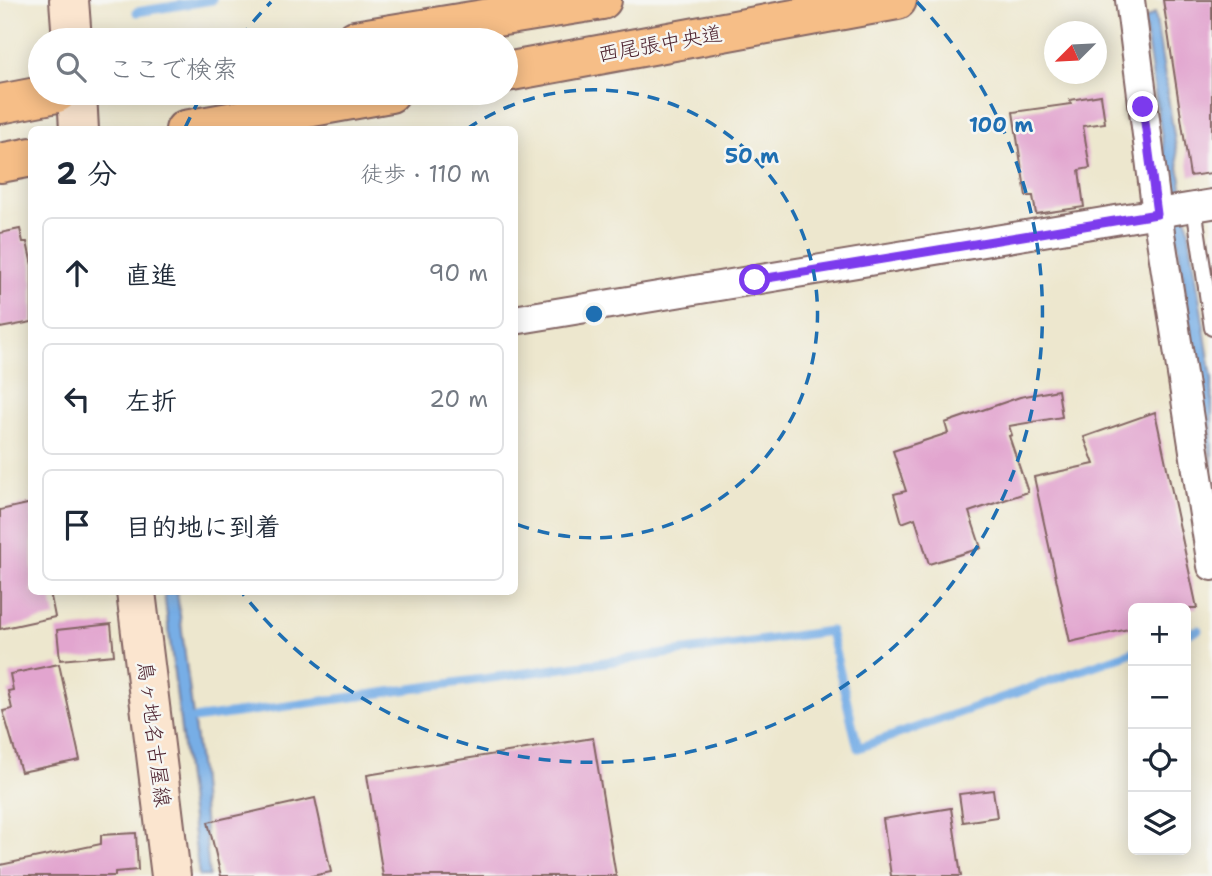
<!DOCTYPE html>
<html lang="ja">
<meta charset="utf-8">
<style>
:root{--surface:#fff;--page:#f2f2f3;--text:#1f2937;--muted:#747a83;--line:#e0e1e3}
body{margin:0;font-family:"Shantell Sans","Klee One",sans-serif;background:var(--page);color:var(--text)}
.controls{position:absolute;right:21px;bottom:21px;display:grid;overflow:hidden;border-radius:10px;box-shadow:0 4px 18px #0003}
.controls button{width:63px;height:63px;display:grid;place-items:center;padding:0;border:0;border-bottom:2px solid var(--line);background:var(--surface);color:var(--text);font:35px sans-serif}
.compass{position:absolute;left:1044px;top:21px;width:63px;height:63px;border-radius:50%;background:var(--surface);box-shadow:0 4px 18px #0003;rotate:246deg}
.stop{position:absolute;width:21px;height:21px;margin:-16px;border:5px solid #7c3aed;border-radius:50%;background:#fff}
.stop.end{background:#7c3aed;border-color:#fff;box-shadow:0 2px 7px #0008}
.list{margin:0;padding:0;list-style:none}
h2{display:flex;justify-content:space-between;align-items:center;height:91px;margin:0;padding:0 28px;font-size:30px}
h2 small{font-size:23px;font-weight:400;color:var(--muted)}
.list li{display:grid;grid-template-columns:46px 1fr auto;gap:21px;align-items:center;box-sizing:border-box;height:112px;margin:0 14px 14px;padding:0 14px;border:2px solid var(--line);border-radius:10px}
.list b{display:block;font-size:26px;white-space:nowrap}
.list em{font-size:23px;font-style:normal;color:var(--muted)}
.icon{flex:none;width:38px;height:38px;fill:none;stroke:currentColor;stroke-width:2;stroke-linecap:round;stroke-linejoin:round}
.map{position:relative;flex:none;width:1212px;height:876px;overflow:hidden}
.search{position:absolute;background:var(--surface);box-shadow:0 4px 18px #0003;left:28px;top:28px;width:490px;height:77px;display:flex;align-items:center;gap:18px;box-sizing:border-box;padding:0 24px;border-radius:38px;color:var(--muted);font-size:26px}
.panel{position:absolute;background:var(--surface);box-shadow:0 4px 18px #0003;left:28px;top:126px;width:490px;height:469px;border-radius:10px}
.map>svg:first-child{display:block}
.water{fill:#77aee6;stroke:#606688;stroke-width:2}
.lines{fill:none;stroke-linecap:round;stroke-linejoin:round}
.stream{stroke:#77aee6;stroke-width:9}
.building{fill:#e2a5cf}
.service-casing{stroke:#836564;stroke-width:18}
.minor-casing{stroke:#836564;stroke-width:32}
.secondary-casing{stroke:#836564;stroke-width:42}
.primary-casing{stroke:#836564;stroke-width:42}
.service{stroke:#fff;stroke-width:14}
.minor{stroke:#fff;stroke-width:28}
.secondary{stroke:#fbe5cf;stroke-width:38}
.primary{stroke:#f6be87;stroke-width:38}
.route{stroke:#7c3aed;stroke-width:9}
.ring{fill:none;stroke:#1f6fb2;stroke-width:3.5;stroke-dasharray:12 9}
.labels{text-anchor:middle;stroke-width:5;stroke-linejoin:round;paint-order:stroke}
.street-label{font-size:21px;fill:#4a1f2b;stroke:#f6f6f2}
.centre{fill:#1f6fb2;stroke:#f6f6f2;stroke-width:3.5}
.ring-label{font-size:21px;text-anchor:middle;font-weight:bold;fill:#1f6fb2;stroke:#f6f6f2;stroke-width:5;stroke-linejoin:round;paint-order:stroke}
</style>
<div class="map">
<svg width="1212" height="876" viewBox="0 0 1212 876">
<rect width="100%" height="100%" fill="#f6f6f2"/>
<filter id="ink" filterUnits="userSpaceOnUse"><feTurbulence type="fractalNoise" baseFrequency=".0143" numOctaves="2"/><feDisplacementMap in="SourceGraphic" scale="14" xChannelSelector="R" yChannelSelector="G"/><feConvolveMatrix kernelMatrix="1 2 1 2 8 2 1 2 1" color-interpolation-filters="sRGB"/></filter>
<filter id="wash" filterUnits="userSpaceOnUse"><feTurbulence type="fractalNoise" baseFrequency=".00686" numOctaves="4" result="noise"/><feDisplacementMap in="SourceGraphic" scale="28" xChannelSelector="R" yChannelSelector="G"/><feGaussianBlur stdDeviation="1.57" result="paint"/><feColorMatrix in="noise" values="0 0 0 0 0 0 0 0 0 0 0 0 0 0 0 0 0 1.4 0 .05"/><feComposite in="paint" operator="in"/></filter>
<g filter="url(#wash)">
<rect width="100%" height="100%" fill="#ede7ce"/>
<g class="water">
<polygon points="1155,13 1212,379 1212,470 1144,20"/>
<polygon points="164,592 177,592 200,771 209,876 199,876"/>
</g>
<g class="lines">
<g class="stream">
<polyline points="137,12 212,0"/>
<polyline points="1186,634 1198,630"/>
<polyline points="193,719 830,631 858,748 1133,652"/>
</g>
</g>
<g id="blocks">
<g class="building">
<polygon points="1163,0 1212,0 1212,173 1190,176"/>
<polygon points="1101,95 1105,123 1083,126 1090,168 1079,170 1084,207 1036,214 1033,196 1026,196 1013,112 1071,104 1070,100"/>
<polygon points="20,229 23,242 27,242 32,265 32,322 0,328 0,233"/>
<polygon points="1058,390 1062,417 1009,426 1012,435 1009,436 1028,492 969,512 981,548 929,564 915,518 902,523 894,494 906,491 893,451 948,433 945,423 1020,397"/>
<polygon points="1155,412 1197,608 1133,608 1133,628 1070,642 1034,477 1094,464 1084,437"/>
<polygon points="32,503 32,592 50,592 55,617 0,629 0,510"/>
<polygon points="111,624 114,655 60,660 57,630"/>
<polygon points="59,664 80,760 21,772 3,711 12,709 8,691 13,690 10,674"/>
<polygon points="593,738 616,876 383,876 367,775"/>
<polygon points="993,790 997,817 963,822 959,794"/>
<polygon points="315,798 331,872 312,876 221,876 208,822"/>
<polygon points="951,808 961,876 891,876 883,819"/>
<polygon points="136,833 138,870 115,872 115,876 0,876 0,865 101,844 101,835"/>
</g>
</g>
</g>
<g filter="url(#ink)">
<use href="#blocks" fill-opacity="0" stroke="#836564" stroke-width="2"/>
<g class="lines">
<g class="service-casing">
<polyline id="service" points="1194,207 1212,328"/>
</g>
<g class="minor-casing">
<g id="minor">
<polyline points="1130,0 1157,214 1212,566"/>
<polyline points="514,320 1212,204"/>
</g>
</g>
<g class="secondary-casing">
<g id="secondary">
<polyline points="69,0 72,40"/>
<polyline points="77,93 79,130"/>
<polyline points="136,592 171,876"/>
</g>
</g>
<g class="primary-casing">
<g id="primary">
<polyline points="355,40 602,0"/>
<polyline points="506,72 897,0"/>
<polyline points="0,104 57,93"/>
<polyline points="185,130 390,93"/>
<polyline points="0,163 32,157"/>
</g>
</g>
<use href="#service" class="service"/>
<use href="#minor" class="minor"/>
<use href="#secondary" class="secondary"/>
<use href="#primary" class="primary"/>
</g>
</g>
<g class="lines" filter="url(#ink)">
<polyline class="route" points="755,280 1157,214 1143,107"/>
</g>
<g class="ring">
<path d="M467 129A224 224 0 1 1 516 524"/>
<path d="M185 128A449 449 0 0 1 203 93M240 38A449 449 0 0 1 271 2M917 2A449 449 0 1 1 243 594"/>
</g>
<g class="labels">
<g class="street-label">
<text transform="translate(660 44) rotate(-10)" y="7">西尾張中央道</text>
<text transform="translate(154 734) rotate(83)" y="7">鳥ヶ地名古屋線</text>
</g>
</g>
<circle cx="594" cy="314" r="10" class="centre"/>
<g class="ring-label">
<text x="1001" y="132">100 m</text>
<text x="752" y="163">50 m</text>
</g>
</svg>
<div class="controls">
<button>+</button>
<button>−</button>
<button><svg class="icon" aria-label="locate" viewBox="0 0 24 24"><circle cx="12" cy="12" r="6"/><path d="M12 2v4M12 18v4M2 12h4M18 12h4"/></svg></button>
<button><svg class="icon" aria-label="layers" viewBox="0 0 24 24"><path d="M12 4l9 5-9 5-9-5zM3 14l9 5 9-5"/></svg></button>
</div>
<svg class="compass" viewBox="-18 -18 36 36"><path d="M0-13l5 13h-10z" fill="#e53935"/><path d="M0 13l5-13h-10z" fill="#747a83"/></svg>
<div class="stop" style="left:755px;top:280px"></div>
<div class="stop end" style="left:1143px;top:107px"></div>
<div class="search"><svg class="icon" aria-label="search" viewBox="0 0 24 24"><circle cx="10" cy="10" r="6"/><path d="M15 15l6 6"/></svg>ここで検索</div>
<section class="panel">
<h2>2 分<small>徒歩 · 110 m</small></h2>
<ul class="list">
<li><svg class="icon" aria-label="ahead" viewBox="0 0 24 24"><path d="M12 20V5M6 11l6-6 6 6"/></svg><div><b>直進</b></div><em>90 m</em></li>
<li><svg class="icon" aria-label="left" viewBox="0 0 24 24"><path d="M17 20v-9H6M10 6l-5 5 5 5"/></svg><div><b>左折</b></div><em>20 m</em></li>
<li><svg class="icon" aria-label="arrive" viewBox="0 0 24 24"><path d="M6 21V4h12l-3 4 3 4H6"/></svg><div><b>目的地に到着</b></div></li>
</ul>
</section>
</div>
